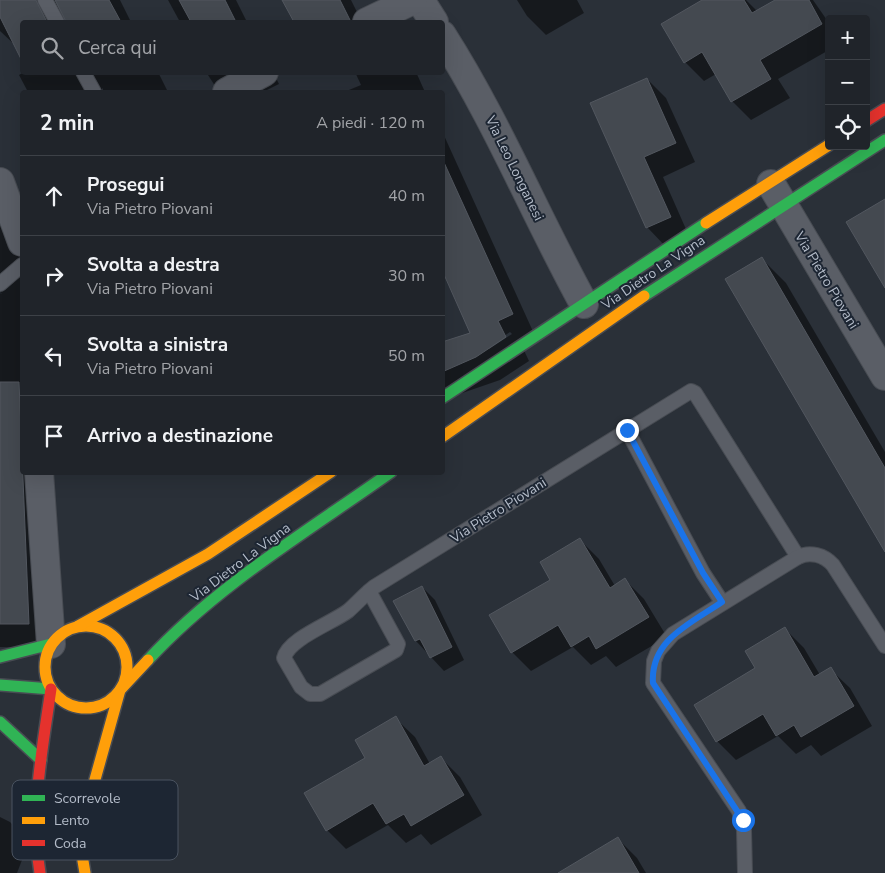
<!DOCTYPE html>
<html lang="it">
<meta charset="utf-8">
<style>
:root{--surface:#20242a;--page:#282c32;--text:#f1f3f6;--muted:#a2a4a8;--line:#3d4147}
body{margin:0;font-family:"Nunito Sans",sans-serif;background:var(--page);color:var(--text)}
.controls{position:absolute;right:15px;top:15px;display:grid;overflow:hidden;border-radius:5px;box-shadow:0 5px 20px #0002}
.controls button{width:45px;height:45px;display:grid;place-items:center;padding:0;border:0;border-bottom:1px solid var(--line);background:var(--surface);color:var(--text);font:25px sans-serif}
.stop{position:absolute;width:15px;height:15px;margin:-11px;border:4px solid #1a73e8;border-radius:50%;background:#fff}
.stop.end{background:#1a73e8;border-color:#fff;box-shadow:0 1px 5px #0008}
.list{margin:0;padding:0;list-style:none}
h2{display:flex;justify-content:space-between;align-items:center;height:65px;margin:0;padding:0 20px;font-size:21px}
h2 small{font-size:16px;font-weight:400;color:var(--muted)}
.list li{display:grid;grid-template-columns:32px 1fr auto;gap:15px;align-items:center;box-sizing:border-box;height:80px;padding:0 20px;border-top:1px solid var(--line)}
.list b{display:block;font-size:19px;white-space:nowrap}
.list p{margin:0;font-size:16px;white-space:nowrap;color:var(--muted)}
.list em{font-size:16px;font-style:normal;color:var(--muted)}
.icon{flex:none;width:28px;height:28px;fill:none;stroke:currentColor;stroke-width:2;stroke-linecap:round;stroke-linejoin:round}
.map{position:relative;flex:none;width:885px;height:873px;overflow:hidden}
.search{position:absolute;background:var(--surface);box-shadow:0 5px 20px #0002;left:20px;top:20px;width:425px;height:55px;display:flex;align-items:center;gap:12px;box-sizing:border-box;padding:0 18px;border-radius:5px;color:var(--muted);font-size:19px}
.panel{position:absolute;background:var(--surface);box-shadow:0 5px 20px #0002;left:20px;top:90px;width:425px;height:385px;border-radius:5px}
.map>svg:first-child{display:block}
.shadow{fill:#0007;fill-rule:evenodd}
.building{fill:#444950;stroke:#52575f}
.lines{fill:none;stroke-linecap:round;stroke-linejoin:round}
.lane-casing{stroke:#484c53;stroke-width:16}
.street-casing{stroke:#484c53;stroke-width:30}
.fast-casing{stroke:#484c53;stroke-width:14}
.slow-casing{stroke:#484c53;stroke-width:14}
.jam-casing{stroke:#484c53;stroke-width:14}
.lane{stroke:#5a5e66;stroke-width:14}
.street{stroke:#5a5e66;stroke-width:28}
.fast{stroke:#30b455;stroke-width:11}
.slow{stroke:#ff9f0a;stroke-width:11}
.jam{stroke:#e5322d;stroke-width:11}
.route{stroke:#1a73e8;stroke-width:6}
.labels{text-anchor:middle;stroke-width:4;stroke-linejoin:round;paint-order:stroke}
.street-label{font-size:14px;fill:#b4bcc9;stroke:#1d2633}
.key{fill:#1d2633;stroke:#4a5360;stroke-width:1}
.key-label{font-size:14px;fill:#b4bcc9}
</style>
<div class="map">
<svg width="885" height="873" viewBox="0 0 885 873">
<rect width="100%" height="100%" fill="#2a3038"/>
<g class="shadow">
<polygon points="0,0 120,0 131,22 67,22 64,16 60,22 22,22 22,59 16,46 0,31"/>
<polygon points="168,0 236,0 247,22 180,22"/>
<polygon points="284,0 351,0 362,22 295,22"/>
<polygon points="517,0 577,0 584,13 546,35 527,16"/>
<polygon points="704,0 746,0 758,12 778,0 813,0 829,23 829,50 778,79 790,98 751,120 732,101 716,74 704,81 685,62"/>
<polygon points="24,72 158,72 168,92 103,92 103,88 99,92 28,92 19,75"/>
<polygon points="206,72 273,72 279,84 263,92 219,92"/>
<polygon points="355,72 416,72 425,92 344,92 361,85"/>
<polygon points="647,79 666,98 695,162 663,177 689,236 666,247 647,227 592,104"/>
<path d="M442,131L536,338L521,344L529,361L500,380L442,400V344L472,334L442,267ZM510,332L512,334L489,349V346Z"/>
<polygon points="0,196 22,254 22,472 45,472 52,648 0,647 0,293 2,294 0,292"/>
<polygon points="762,259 786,283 885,452 885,549"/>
<polygon points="580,540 599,559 615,586 625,580 644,599 667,637 616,667 606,656 591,665 573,647 531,671 512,652 552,580"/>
<polygon points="422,587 435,600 464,660 444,671 416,641 395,602"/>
<polygon points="785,629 804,648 820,675 830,669 850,688 872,726 821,756 811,745 796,754 778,736 736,760 717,741 757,669"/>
<polygon points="395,718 415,737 430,764 441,758 460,777 482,815 431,845 421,834 406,843 388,825 346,849 327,830 367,758"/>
<polygon points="0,817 10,822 29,842 17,873 0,873"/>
<polygon points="618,839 637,858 646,873 586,873"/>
</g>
<g class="building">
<polygon points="0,0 36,0 47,22 22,22 22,61 0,17"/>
<polygon points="55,0 109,0 121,22 66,22"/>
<polygon points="179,0 225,0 236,22 191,22"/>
<polygon points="282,0 340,0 351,22 294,22"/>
<polygon points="702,0 744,0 752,13 775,0 809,0 822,24 760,60 771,79 731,102 702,52 684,63 661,24"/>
<polygon points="647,78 676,143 644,157 671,217 646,228 590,103"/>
<polygon points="442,158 513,314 498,321 506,337 476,357 442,372 442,342 470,333 442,270"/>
<polygon points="885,199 885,288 846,222"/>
<polygon points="762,257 885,468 885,552 725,279"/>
<polygon points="0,382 19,382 29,624 0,624"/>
<polygon points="580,538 610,588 625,578 649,617 596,649 589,636 571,647 558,625 511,653 489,615 550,580 540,562"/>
<polygon points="422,586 452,647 430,658 420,639 415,641 393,601"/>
<polygon points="785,627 814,677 831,667 854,706 801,737 794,725 776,736 763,714 716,742 694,705 755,668 745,651"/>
<polygon points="396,716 424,766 441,756 464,795 411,826 404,814 386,824 373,803 326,831 304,793 365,758 355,740"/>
<polygon points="618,837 639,873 558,873"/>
</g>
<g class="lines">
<g class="lane-casing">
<g id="lane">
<polyline points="45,0 57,22"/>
<polyline points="83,72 94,92"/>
<polyline points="0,284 22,265"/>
<polyline points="627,430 703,573 722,602"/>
<path d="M369,591L398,644L396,650L320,694H310L301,687L284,658C288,639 332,623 348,611C357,603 365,594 374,587L691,391L695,393L798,557"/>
<path d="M745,873L744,830L739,811L653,683L654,661L658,651L673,634L798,557C810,551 824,555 833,565L885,646"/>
</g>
</g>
<g class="street-casing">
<g id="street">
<polyline points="420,0 434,22"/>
<polyline points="367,22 413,0"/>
<path d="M442,35C497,121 535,215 584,304"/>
<polyline points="227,92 264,72"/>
<polyline points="0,182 22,242"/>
<polyline points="771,184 885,376"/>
<polyline points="39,472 51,644"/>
</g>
</g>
<g class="fast-casing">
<g id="fast">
<polyline points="644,296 885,140"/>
<polyline points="442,398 706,223"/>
<polyline points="0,657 51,644"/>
<path d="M148,660C217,585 308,531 391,472"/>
<polyline points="0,685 51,689"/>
<polyline points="0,722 41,760"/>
</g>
</g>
<g class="slow-casing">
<g id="slow">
<polyline points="706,223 829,145"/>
<polyline points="442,437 644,296"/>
<circle cx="86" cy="667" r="41"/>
<polyline points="78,626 208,554 331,472"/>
<polyline points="85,873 81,849 82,826 120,690 148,660"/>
</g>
</g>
<g class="jam-casing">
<g id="jam">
<polyline points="866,121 885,109"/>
<path d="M40,873C30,811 42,751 51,689"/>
</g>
</g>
<use href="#lane" class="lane"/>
<use href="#street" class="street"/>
<use href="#fast" class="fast"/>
<use href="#slow" class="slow"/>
<use href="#jam" class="jam"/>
</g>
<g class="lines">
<path class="route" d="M627,430L703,573L722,602C691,623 650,640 653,683L743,820"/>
</g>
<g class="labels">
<g class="street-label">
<text transform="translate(515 168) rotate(64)" y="5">Via Leo Longanesi</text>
<text transform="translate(653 272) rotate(-34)" y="5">Via Dietro La Vigna</text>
<text transform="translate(827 280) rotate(59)" y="5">Via Pietro Piovani</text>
<text transform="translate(498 510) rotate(-32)" y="5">Via Pietro Piovani</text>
<text transform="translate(240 562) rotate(-37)" y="5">Via Dietro La Vigna</text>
</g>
</g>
<rect x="12" y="780" width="166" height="80" rx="8" class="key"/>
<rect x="22" y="795" width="23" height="6" fill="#30b455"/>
<rect x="22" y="817" width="23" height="7" fill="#ff9f0a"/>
<rect x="22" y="840" width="23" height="6" fill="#e5322d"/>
<g class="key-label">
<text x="54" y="803">Scorrevole</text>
<text x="54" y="825">Lento</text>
<text x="54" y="848">Coda</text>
</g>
</svg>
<div class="controls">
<button>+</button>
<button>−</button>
<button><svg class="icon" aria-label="locate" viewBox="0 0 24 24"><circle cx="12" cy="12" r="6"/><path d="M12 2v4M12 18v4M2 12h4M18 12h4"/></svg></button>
</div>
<div class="stop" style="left:743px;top:820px"></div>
<div class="stop end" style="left:627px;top:430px"></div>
<div class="search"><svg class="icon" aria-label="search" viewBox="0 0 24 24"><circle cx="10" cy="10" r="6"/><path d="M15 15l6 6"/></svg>Cerca qui</div>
<section class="panel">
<h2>2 min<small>A piedi · 120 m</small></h2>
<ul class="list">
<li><svg class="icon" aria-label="ahead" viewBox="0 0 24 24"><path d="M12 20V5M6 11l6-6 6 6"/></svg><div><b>Prosegui</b><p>Via Pietro Piovani</p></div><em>40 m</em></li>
<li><svg class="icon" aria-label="right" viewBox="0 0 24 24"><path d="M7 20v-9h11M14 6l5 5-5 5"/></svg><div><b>Svolta a destra</b><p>Via Pietro Piovani</p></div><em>30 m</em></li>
<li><svg class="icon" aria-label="left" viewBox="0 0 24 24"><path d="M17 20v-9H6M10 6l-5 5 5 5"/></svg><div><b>Svolta a sinistra</b><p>Via Pietro Piovani</p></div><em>50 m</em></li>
<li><svg class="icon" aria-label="arrive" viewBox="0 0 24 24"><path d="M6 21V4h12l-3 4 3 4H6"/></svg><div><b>Arrivo a destinazione</b></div></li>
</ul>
</section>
</div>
